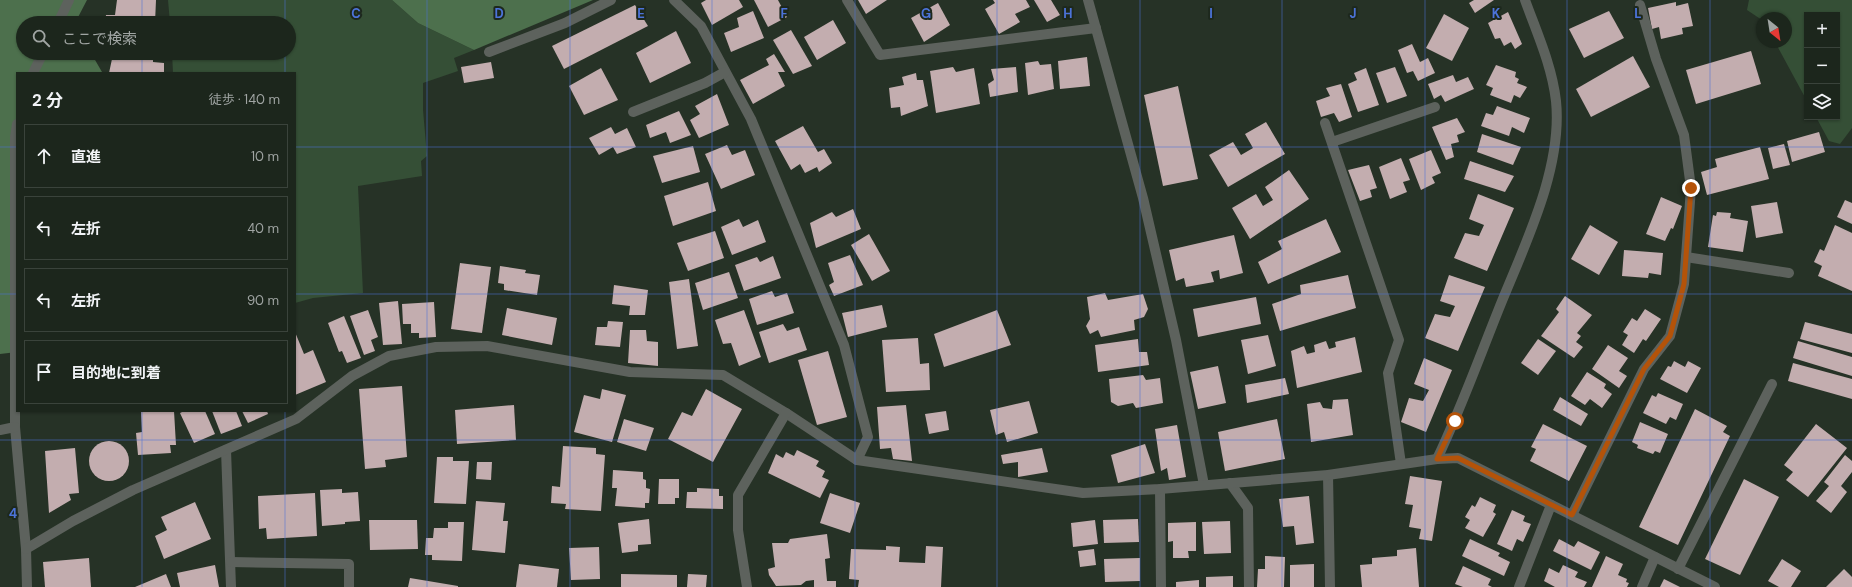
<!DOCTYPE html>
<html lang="ja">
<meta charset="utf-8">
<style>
:root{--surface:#1c261c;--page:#293229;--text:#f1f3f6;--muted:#a0a5a3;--line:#3a433b}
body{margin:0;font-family:"DM Sans","Noto Sans JP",sans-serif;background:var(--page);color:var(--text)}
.controls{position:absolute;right:12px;top:12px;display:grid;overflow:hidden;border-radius:0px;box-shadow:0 1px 3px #0004}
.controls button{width:36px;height:36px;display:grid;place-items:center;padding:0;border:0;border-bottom:1px solid var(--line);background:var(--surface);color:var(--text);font:20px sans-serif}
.compass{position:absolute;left:1756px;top:12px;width:36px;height:36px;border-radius:50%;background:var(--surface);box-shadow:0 1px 3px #0004;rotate:150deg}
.stop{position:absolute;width:12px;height:12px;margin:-9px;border:3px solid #b45309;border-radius:50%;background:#fff}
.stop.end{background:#b45309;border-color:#fff;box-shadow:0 1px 4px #0008}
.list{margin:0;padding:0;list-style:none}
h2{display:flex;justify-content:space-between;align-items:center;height:52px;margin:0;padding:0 16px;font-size:17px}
h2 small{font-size:13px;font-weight:400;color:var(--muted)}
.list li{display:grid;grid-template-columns:26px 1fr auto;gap:12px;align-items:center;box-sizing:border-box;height:64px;margin:0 8px 8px;padding:0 8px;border:1px solid var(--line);border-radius:0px}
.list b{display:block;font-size:15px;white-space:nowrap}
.list em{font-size:13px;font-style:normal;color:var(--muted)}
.icon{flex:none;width:22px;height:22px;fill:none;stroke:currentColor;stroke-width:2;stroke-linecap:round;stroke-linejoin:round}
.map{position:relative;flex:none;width:1852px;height:587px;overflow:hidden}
.search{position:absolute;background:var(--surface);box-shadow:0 1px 3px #0004;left:16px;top:16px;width:280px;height:44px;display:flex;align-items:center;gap:10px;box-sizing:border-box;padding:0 14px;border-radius:22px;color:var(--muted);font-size:15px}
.panel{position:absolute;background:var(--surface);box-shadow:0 1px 3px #0004;left:16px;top:72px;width:280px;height:340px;border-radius:0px}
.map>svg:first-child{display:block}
.green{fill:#354f36}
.forest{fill:#4d704d}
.building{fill:#c3adaf}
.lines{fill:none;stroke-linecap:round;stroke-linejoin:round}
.minor{stroke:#5d625d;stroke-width:10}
.route{stroke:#b45309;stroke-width:5}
.grid{fill:none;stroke:#4c73d9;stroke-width:1;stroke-opacity:0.55}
.grid-label{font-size:13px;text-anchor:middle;font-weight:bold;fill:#4c73d9;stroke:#1d281d;stroke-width:4;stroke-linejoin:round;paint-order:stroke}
</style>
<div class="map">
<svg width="1852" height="587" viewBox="0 0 1852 587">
<rect width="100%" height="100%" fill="#263226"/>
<g class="green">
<polygon points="168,0 392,0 418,23 474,50 454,58 458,71 423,83 423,110 427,156 421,161 422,176 358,186 363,293 313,298 295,303 295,73 173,73 172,53 289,53 289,23 170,23"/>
<polygon points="1749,0 1852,0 1852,128 1840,144 1829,141 1816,117 1837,117 1837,15 1807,15 1807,101 1775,42 1786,42 1786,18 1762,18 1762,20 1747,10"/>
</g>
<g class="forest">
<polygon points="0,0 87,0 75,23 23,23 23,53 91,53 102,72 17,73 17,352 0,354"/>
<polygon points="392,0 593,0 474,50 418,23"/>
</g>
<g class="building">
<polygon points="117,0 156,0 155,23 105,23 106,15 115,15"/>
<polygon points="706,0 739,0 743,7 712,25 701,3"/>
<polygon points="754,0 778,0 787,17 768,27"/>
<polygon points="858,0 887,0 866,14"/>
<polygon points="993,0 1026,0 1030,7 1015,14 1020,22 999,34 985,9 995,3"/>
<polygon points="1034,0 1051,0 1060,15 1047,22"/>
<polygon points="1474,0 1494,0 1475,13 1469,3"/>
<polygon points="1676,2 1676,6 1688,3 1693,26 1682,28 1683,34 1661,39 1659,27 1652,29 1648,8"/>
<polygon points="938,3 950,25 924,42 911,18"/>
<polygon points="635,5 648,26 564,69 552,46"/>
<polygon points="753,11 764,38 731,52 724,33 739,27 737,18"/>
<polygon points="1609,11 1624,38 1584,58 1569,29"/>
<polygon points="1508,12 1522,44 1515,49 1511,42 1504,46 1500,38 1495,39 1488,23"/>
<polygon points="1444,14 1469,28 1452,61 1426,48"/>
<polygon points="833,20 846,43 817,60 804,37"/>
<polygon points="791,30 812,66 793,74 773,40"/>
<polygon points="676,31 691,63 650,83 636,53"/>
<polygon points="1412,44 1420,62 1428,58 1435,73 1418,81 1413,71 1407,73 1398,50"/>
<polygon points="1751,51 1761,84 1696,104 1686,70"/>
<polygon points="123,53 153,53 153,62 164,63 164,73 109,73 112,59 123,59"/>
<polygon points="774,54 785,72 778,72 785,86 753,104 740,80 769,65 766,59"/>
<polygon points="1633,56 1650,87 1591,117 1576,89"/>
<polygon points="1087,57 1090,86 1060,89 1058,61"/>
<polygon points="1038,61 1040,65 1051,64 1054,89 1028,95 1025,63"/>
<polygon points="491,62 494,78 464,83 461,67"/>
<polygon points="1496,65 1516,72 1515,77 1519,79 1517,83 1527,87 1520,98 1514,95 1511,103 1490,95 1493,88 1486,85"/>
<polygon points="953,67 956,72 974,68 980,104 936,113 930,71"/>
<polygon points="1016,67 1018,92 990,97 988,84 994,80 991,69"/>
<polygon points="1395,67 1407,96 1387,103 1376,73"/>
<polygon points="601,68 618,100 584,115 569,86"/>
<polygon points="1366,68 1379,105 1358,112 1348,84 1357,80 1354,73"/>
<polygon points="916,73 917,80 923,80 928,106 901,116 900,107 891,108 889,88 904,85 902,77"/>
<polygon points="1453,75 1456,82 1468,77 1474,89 1445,102 1441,95 1434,99 1428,84"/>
<polygon points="1341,84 1352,117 1339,122 1334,113 1321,117 1316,101 1330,96 1326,88"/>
<polygon points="1178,86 1198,179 1163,186 1144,95"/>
<polygon points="717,94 729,125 699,138 690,120 700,114 695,106"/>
<polygon points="1497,106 1530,118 1524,133 1512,127 1509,136 1481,126 1486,113 1493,115"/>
<polygon points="679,111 691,135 670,143 666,132 650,138 646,125"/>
<polygon points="1457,118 1465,132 1457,135 1459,142 1451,144 1454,157 1446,160 1432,127"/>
<polygon points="1266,122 1285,154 1228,187 1209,155 1233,142 1241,155 1253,148 1245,134"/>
<polygon points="803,126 818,152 824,149 832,163 819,172 817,167 805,173 800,164 791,170 775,141"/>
<polygon points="611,127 615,134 627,128 636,147 617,154 613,147 599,155 589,138"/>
<polygon points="1819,132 1825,152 1792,162 1787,141"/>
<polygon points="1482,134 1521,147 1513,165 1477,152"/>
<polygon points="1784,144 1790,165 1773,169 1768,148"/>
<polygon points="727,145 732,155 745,150 755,175 721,189 705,154"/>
<polygon points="693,146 700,172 662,183 653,156"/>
<polygon points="1760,147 1769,179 1707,195 1701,172 1717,167 1715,159"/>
<polygon points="1431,150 1441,173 1432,177 1435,183 1421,190 1409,159"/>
<polygon points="1401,158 1410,180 1403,182 1407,192 1390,199 1379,167"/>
<polygon points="1470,161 1514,176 1505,192 1464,179"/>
<polygon points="1369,165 1377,188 1370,190 1372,197 1360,201 1348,170"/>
<polygon points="1289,170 1309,199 1250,239 1232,208 1256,194 1263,206 1273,200 1265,187"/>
<polygon points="708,182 716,211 673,226 664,196"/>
<polygon points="1478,194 1514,208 1487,271 1454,258 1465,233 1479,236 1484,225 1469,219"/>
<polygon points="1661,197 1682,206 1673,229 1671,228 1665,241 1646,234"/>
<polygon points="1845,200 1852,203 1852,224 1837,217"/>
<polygon points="1777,202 1783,233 1756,238 1751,206"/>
<polygon points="853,209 861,229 816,248 810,223 832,212 836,217"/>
<polygon points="1717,212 1731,213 1730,218 1748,221 1743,252 1708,247 1713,215 1716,216"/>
<polygon points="739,219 743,227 758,220 766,242 732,255 721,227"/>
<polygon points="1326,219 1341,252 1268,284 1258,262 1282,249 1278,241"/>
<polygon points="1590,225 1618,242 1599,275 1571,259"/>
<polygon points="1835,225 1852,233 1852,291 1818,276 1822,266 1814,262 1820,249 1824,251"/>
<polygon points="715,231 724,258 688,271 677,243"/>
<polygon points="869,234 890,271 872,281 851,245"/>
<polygon points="1234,235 1243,273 1220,279 1219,270 1211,272 1214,282 1186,287 1184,278 1176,281 1169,250"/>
<polygon points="1624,250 1663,253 1661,275 1649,273 1648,278 1622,276"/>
<polygon points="850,255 863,285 834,296 829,285 834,282 828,263"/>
<polygon points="773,256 781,278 744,291 735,265 757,257 760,262"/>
<polygon points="460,263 491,267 482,333 451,329"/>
<polygon points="500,266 526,270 525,273 540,275 537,295 504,290 504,284 498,283"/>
<polygon points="729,272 738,298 703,310 695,283"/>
<polygon points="1348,275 1356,308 1280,331 1272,304 1301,294 1300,285"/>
<polygon points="1449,275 1485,287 1458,351 1425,338 1435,314 1450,317 1455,306 1440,301"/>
<polygon points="689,279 698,346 677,349 669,282"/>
<polygon points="614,285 648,290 645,315 629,315 630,306 612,304"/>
<polygon points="772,291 775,297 787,293 794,313 757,325 749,299"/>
<polygon points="1105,293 1108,300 1143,294 1148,309 1144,317 1134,320 1135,330 1101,337 1098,330 1090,334 1086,326 1090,319 1087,297"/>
<polygon points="1565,296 1592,315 1577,333 1581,336 1576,342 1583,347 1574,358 1541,336 1559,312 1556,309"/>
<polygon points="1256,297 1261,324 1198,337 1193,309"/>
<polygon points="398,301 402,344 383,345 379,303"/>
<polygon points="434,302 436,337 419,338 419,333 411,333 411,324 403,324 402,304"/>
<polygon points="882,305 887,327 848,337 842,313"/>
<polygon points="507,308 557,318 552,345 502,335"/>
<polygon points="1645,309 1661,319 1646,341 1643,339 1634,353 1622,345 1628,335 1623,332 1632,318 1637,321"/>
<polygon points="368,310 378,337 371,340 375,351 364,355 350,316"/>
<polygon points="744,310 761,357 739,366 731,343 723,344 715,320"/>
<polygon points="997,310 1011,345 944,367 934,334"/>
<polygon points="344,316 361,358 347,363 342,351 339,352 328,323"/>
<polygon points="608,321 623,322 620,347 595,345 597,327 607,327"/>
<polygon points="1805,322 1852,334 1852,353 1800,339"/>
<polygon points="783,324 787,331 799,327 807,350 769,363 759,332"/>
<polygon points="630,330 646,330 647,341 658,342 658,366 628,363"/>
<polygon points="295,332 304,354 313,350 326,382 295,395"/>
<polygon points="1268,335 1276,366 1248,374 1241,340"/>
<polygon points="1355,337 1362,372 1297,388 1291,351 1304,346 1307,354 1315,352 1314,345 1326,341 1329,349 1336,347 1335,342"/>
<polygon points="918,338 920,364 929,363 930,390 886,392 882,340"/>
<polygon points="1138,339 1139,352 1147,352 1149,365 1098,372 1095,345"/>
<polygon points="1538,339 1556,351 1538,375 1521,363"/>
<polygon points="1798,341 1852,357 1852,376 1793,358"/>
<polygon points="1608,345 1628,358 1619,371 1627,376 1619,388 1592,369"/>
<polygon points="828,351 847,417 817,425 798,360"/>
<polygon points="1424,358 1452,370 1426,432 1401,422 1409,398 1423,401 1429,390 1414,384"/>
<polygon points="1674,361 1685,367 1688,361 1701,368 1687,393 1660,379 1668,366 1671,367"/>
<polygon points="1793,363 1852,379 1852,399 1788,381"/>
<polygon points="1218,366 1226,403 1198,409 1190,372"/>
<polygon points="1587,372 1606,384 1604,388 1612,394 1602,408 1590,399 1585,405 1571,396"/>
<polygon points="1143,375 1146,380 1160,378 1163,403 1136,408 1133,403 1118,406 1111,402 1109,379"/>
<polygon points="1285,378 1289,394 1247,403 1245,385"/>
<polygon points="402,386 407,457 385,460 386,467 365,469 359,389"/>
<polygon points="602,389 626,395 612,442 574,432 584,395 600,399"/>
<polygon points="706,389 742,409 713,462 668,439 682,412 692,416"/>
<polygon points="1658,393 1683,404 1676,420 1670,417 1666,424 1643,413 1652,395 1656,397"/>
<polygon points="1560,397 1588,414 1581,426 1553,410"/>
<polygon points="1348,399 1353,435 1311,442 1307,404 1320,402 1323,408 1332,409 1333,400"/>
<polygon points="1029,401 1038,433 1007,442 1004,432 996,435 990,410"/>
<polygon points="514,405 516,440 457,444 455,410"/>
<polygon points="906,405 912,461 893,459 891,448 880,449 877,407"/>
<polygon points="1695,409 1727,426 1723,432 1730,436 1678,545 1639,527"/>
<polygon points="141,411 174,411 176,445 170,445 171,453 138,455 136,433 142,432"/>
<polygon points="184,411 205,411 215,434 194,443 180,413"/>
<polygon points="212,411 236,411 242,426 221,434"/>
<polygon points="242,411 267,411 268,414 248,423"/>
<polygon points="946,411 949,430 929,434 925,414"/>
<polygon points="624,419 654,428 646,451 617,442"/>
<polygon points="1277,419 1285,459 1225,471 1218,432"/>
<polygon points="1640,422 1668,434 1660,453 1655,451 1653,454 1637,448 1638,445 1632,442"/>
<polygon points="1543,424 1587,446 1569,481 1530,461 1536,449 1531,447"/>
<polygon points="1816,424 1847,448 1808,497 1786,480 1793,472 1784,465"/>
<polygon points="1177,425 1186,477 1169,480 1167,468 1161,471 1155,429"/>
<circle cx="109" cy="461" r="20"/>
<polygon points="1145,444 1155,473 1118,483 1111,455"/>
<polygon points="563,446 596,448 596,454 605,455 601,511 565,509 566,504 551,503 552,486 560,487"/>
<polygon points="75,448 79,493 69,494 71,500 49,513 45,451"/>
<polygon points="1042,448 1048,472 1018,477 1018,462 1003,464 1001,455"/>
<polygon points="797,450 819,461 816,466 825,471 822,477 829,480 820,498 768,473 776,454 783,458 786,452 794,456"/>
<polygon points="1845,455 1852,461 1852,472 1841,486 1847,492 1831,513 1816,501 1829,486 1824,482"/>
<polygon points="437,457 453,457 453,461 469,461 466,504 434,503"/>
<polygon points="477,462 492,462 491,480 476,479"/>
<polygon points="613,470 643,472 643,479 646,480 646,488 650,489 649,503 645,503 645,508 615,506 617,488 612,488"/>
<polygon points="1410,476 1442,481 1432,541 1419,539 1421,529 1409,527 1413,505 1405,504"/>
<polygon points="659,479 679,479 679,498 675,498 675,504 658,504"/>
<polygon points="1744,479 1779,497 1740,575 1705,559"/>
<polygon points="697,488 719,489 719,496 723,496 723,509 686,508 687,492 697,492"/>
<polygon points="342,489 342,493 358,492 360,521 345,522 345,524 322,526 320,490"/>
<polygon points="315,493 317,536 267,539 266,528 259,529 258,496"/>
<polygon points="830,493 860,503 850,533 820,523"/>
<polygon points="1309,496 1314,543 1296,545 1294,526 1283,527 1279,499"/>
<polygon points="1480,497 1496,505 1493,512 1496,514 1483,537 1465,528 1470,520 1465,517 1472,505 1475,507"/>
<polygon points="476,501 505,503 503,521 508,521 505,553 472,550"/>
<polygon points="195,502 211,539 164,559 155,536 167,530 161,517"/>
<polygon points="1512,510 1525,516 1523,521 1531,524 1523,542 1517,539 1512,551 1497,544"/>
<polygon points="649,519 651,544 638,545 638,551 622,553 618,523"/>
<polygon points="1138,519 1139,542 1104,543 1103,520"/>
<polygon points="369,520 417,520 418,549 370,550"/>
<polygon points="1095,520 1098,544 1073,547 1071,523"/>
<polygon points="1230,521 1231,553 1204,554 1202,522"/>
<polygon points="448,522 464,522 462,561 432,560 432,555 425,555 426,538 433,538 434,528 448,528"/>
<polygon points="1196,522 1196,551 1188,551 1189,558 1173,558 1173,541 1168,542 1168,523"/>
<polygon points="827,534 830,558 825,559 827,581 836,581 836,587 814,587 814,580 806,581 801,585 776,586 769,575 768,569 775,567 772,543 788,543 790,539"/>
<polygon points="1470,539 1500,553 1498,556 1510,562 1504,576 1462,556"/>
<polygon points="1559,539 1574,547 1578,541 1600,552 1591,570 1553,551"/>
<polygon points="886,546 900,547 899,562 925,563 926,546 943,547 941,587 858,587 859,580 849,579 851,549 886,550"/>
<polygon points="599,547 600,579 571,580 569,548"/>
<polygon points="1416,548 1419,587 1362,587 1360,565 1372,564 1372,558 1397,556 1397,550"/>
<polygon points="1094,549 1096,565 1080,567 1078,551"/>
<polygon points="1265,556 1285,557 1284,587 1257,587 1258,569 1265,569"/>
<polygon points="1606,556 1623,564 1618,575 1627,579 1626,582 1629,583 1627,587 1592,587"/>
<polygon points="89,558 91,587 45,587 43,562"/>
<polygon points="1140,558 1140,581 1105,582 1104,559"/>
<polygon points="1782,559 1801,571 1791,587 1779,587 1768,581"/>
<polygon points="519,564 559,569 557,587 516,587"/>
<polygon points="1314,564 1314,587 1290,587 1290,565"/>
<polygon points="215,565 219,587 180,587 177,573"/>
<polygon points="1563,565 1578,572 1575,577 1587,582 1584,587 1555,587 1544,581 1549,568 1559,573"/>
<polygon points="1463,566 1491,579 1488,585 1492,587 1463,587 1455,584"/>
<polygon points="1844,569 1852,577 1852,587 1826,587"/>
<polygon points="166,574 171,587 135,587"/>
<polygon points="621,574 677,575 677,587 621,587"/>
<polygon points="688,574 707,575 706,587 687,587"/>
<polygon points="1233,576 1233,587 1206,587 1206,577"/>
<polygon points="410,578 458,586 458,587 408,587"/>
<polygon points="1664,579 1680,587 1660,587"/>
<polygon points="1199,580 1199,587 1176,587 1176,582"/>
</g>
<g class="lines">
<g class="minor">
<polyline points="674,0 701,26 751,119 844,345 868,437 857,460"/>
<polyline points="847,0 880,55 1096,28"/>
<polyline points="1088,0 1143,198 1176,340 1204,485"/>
<polyline points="58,23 69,0"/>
<polyline points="489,52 565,23 611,0"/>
<polyline points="33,73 43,53"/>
<polyline points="633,112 705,83 725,72"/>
<polyline points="1325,123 1399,340 1388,373 1401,464"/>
<polyline points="17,124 15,137 15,427 26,549 27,587"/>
<polyline points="1332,142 1435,107"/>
<polyline points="1686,257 1789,273"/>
<polyline points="0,430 15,427"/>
<polyline points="226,450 231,587"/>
<path d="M1437,459C1460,411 1478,361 1498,311C1523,248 1563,170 1556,101C1552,66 1537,33 1525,0"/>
<polyline points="1328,475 1330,587"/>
<polyline points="1230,483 1248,508 1249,587"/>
<polyline points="1160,489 1161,587"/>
<polyline points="1572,515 1644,369 1670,336 1684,284 1691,188 1684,135 1656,59 1640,5"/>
<polyline points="26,549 73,521 133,490 296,419 352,376 389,356 436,347 487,346 630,372 723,375 786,413 857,460 1083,493 1160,489 1328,475 1437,459 1458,458 1715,587"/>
<polyline points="231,562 349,564 349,587"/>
<polyline points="1678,569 1772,384"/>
<polyline points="747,587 738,530 738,495 786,413"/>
<polyline points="1519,587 1551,505"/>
<polyline points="1642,587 1655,557"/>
</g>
</g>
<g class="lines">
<polyline class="route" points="1455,421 1437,459 1458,458 1572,515 1644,369 1670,336 1684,284 1691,188"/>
</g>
<path class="grid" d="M142,0V23M285,0V23M427,0V587M570,0V587M712,0V587M855,0V587M997,0V587M1140,0V587M1282,0V587M1425,0V587M1567,0V587M1710,0V587M142,53V73M285,53V73M0,147H17M295,147H1852M0,294H17M295,294H1852M142,411V587M285,411V587M0,440H1852"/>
<g class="grid-label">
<text x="356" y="18">C</text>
<text x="499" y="18">D</text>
<text x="641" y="18">E</text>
<text x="784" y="18">F</text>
<text x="926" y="18">G</text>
<text x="1068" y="18">H</text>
<text x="1211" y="18">I</text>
<text x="1353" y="18">J</text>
<text x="1496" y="18">K</text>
<text x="1638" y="18">L</text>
<text x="13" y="518">4</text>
</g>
</svg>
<div class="controls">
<button>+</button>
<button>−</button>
<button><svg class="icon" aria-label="layers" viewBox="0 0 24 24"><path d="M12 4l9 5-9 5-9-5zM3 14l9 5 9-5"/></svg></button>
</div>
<svg class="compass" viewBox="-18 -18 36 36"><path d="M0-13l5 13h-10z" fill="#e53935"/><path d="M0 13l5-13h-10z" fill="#a0a5a3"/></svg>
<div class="stop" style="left:1455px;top:421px"></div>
<div class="stop end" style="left:1691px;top:188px"></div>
<div class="search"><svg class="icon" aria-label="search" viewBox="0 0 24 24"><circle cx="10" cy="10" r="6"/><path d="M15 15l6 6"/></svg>ここで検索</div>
<section class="panel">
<h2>2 分<small>徒歩 · 140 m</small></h2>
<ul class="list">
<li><svg class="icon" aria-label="ahead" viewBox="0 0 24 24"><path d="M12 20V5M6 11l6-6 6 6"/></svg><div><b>直進</b></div><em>10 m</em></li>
<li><svg class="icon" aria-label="left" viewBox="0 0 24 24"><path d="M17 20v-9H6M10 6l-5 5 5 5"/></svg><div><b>左折</b></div><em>40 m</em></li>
<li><svg class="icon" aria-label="left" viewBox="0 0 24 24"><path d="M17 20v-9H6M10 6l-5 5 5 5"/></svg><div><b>左折</b></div><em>90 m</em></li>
<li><svg class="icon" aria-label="arrive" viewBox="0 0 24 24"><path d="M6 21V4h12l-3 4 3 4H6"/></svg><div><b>目的地に到着</b></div></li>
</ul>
</section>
</div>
